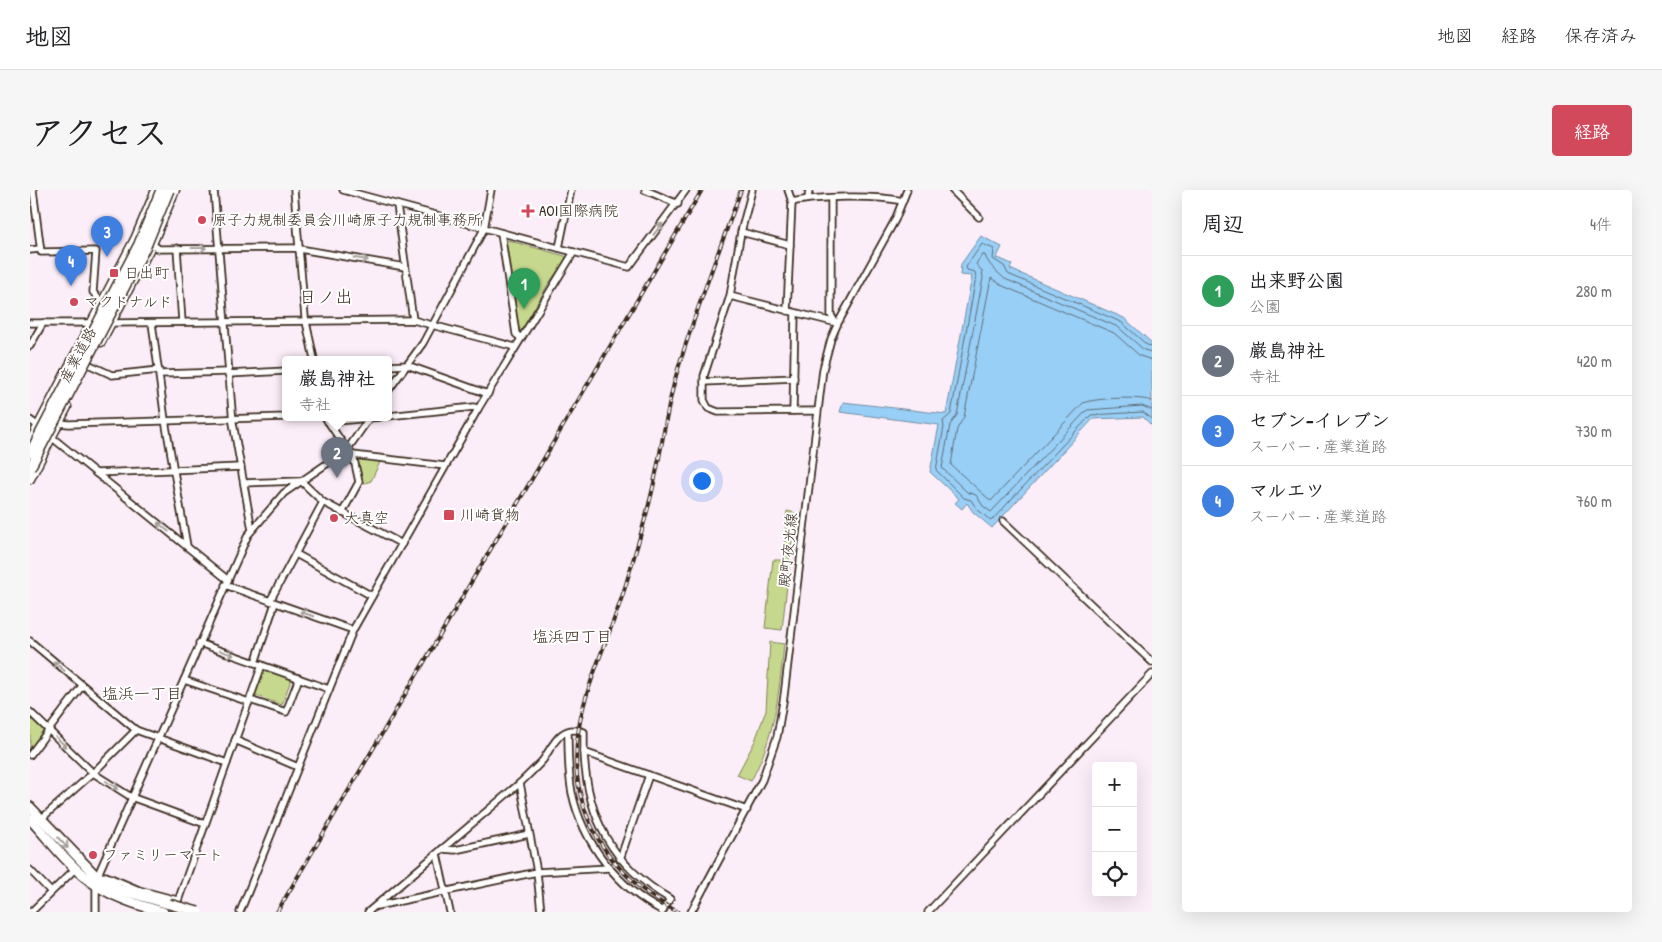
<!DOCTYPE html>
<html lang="ja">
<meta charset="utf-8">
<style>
:root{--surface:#fff;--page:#f6f6f6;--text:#202124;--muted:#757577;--line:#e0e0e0;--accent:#d1495b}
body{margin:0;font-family:"Patrick Hand","Klee One",sans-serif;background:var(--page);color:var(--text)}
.controls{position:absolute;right:15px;bottom:15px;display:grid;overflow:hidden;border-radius:5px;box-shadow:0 5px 20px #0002}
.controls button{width:45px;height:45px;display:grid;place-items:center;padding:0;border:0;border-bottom:1px solid var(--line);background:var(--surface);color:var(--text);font:25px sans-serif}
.you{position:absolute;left:671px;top:290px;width:18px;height:18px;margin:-12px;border:4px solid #fff;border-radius:50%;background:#1a73e8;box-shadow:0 0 0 8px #1a73e833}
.badge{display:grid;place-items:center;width:32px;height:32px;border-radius:50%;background:var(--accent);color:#fff;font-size:16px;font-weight:700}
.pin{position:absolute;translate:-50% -41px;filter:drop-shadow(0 1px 2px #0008)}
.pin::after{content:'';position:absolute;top:26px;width:18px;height:15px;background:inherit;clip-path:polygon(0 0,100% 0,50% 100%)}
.popup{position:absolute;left:252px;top:166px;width:110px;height:65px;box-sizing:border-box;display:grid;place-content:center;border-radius:5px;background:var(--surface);filter:drop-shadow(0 1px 4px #0005);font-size:16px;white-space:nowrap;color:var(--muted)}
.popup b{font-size:19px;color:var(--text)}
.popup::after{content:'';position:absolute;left:50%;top:100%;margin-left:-10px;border:10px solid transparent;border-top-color:var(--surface)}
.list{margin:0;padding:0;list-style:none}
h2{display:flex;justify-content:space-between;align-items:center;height:65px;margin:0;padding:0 20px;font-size:21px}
h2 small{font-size:16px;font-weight:400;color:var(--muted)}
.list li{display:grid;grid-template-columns:32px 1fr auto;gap:15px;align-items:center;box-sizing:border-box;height:70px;padding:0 20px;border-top:1px solid var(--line)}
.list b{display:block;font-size:19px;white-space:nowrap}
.list p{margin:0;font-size:16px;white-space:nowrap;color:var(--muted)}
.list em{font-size:16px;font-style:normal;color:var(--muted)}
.icon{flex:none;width:28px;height:28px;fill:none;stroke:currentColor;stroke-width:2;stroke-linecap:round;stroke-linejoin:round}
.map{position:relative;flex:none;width:1122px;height:722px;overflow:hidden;border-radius:5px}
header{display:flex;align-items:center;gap:30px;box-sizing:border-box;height:70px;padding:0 25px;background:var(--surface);border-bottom:1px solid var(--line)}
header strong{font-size:24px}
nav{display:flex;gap:28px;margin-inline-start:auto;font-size:18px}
.intro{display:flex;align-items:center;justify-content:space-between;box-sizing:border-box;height:120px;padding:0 30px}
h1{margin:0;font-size:35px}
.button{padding:12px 22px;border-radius:5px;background:var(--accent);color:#fff;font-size:18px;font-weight:700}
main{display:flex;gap:30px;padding:0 30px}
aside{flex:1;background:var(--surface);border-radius:5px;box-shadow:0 5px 20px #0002}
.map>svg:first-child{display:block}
.green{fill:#c6d88d;stroke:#808156}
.water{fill:#98cff7;stroke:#738da0}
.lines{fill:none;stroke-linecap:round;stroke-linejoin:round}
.shore{stroke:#606c75;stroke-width:1}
.minor-casing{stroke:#3b2a1e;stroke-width:9}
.major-casing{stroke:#3b2a1e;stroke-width:11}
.highway-casing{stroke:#3b2a1e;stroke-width:12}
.minor{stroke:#fff;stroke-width:5.5}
.major{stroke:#fff;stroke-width:8}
.highway{stroke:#fff;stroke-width:9}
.rail-casing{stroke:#3b2a1e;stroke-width:4}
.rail{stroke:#fff;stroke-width:2;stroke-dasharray:5.5;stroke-linecap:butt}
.highway-bridge-casing{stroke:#3b2a1e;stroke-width:12;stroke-linecap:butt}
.highway-bridge{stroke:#fff;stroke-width:9}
.oneway{stroke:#a79f9a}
.poi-dot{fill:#d1495b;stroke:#fff;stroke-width:2}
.labels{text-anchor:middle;stroke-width:4;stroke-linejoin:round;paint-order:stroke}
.poi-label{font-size:15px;fill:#3b2a1e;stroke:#fff;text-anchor:start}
.street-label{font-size:15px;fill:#3b2a1e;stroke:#fff}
.neighbourhood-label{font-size:16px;fill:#3b2a1e;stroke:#fff}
.quarter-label{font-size:18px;fill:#3b2a1e;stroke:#fff}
</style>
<header>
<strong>地図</strong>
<nav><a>地図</a><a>経路</a><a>保存済み</a></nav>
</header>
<div class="intro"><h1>アクセス</h1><a class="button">経路</a></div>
<main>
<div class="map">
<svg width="1122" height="722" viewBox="0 0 1122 722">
<rect width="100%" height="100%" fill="#fceef9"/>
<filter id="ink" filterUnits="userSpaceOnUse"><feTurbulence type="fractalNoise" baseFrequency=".02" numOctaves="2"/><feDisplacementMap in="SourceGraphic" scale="10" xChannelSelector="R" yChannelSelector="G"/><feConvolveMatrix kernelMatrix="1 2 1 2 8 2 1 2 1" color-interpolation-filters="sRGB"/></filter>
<g filter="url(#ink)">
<g class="green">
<polygon points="477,50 535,66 536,69 517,96 490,143 487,142 475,51"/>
<polygon points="326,267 351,270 341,291 332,294"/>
<polygon points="757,321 765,323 752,440 735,438 743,370 753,370"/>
<path d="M740,452L754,454C749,504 745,546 721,591L707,585L725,551L736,520Z"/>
<polygon points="236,478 262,487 252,515 227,506 223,509 232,480"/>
<polygon points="0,525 14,539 0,560"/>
</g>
<polygon class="water" points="951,46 972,57 966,69 968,68 982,74 980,79 1094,128 1122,153 1122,236 1113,227 1063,229 962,338 943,322 937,313 932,319 925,313 929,309 900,282 909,235 810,222 813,212 916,224 942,86 930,85 931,74"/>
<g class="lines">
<g class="shore">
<polyline points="1122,156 1117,155 1091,132 978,84 974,76 963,69 964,59 952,54 936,77 937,80 945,82 946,87 921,224 913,231 914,237 906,280 934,308 941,310 947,319 961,331 1061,225 1113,222 1122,229"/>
<path d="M1122,162L1114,160L1088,137L975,89C968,83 958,75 955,65H952L946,74L952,81L953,88L927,225L920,235L912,278L937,302L946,305L953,316L961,322L1057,220L1112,216L1122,220"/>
<path d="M1122,170L1110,166L1084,143L973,96L961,88L934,227L927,239L921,275L961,311L1053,213C1065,208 1110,206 1122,211"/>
</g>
<g class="minor-casing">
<g id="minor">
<polyline points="3,0 11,62 66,61 63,102 72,113"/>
<polyline points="184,0 203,233 222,340"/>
<polyline points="264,0 275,127 284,169"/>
<polyline points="313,0 599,77 656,0"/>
<polyline points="615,0 648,14"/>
<polyline points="722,0 711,42 700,106 674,186 674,210 678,218 688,222 786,221"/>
<polyline points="922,0 949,27"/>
<polyline points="778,9 779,0"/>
<polyline points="801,9 801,125 805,132"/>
<path d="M762,12C789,6 845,5 873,11"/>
<polyline points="367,15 383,130"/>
<polyline points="711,42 760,55"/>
<polyline points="471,43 486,144 491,148"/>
<polyline points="122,54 129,59 264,58 375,77"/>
<polyline points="147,58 152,132"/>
<polyline points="529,58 541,0"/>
<polyline points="0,60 10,59"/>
<polyline points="700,106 807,133"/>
<polyline points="757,121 762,12 758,0"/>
<polyline points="0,133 63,133"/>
<polyline points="80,133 383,130 485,157"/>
<polyline points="122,133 135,230 157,356"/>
<polyline points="0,156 13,133"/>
<polyline points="58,174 82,185 129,180"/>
<polyline points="358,176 377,175 458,204"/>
<polyline points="130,184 198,182"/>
<polyline points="198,184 256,181"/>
<polyline points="674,192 764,188"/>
<polyline points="358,201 393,153 454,39 461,0"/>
<polyline points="763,221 765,124"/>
<polyline points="358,226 444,217 448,219"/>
<polyline points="295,227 317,260 323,265 415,276"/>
<polyline points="0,230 11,238"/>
<polyline points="298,232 350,227"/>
<polyline points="29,233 39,234 256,227"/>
<polyline points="19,245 198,390"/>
<polyline points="66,283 211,277"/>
<polyline points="214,293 271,291 293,312 372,354"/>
<polyline points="312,323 329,292 323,265"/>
<polyline points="973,331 1122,472"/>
<polyline points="266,364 342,406"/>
<polyline points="195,395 323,440"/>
<polyline points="240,411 293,312"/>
<polyline points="0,451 106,540 197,573"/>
<polyline points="169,453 299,499"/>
<polyline points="225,473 245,413"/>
<polyline points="154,490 219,512"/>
<polyline points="220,510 256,522 269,488"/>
<polyline points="0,522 63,583 101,607 175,634"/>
<path d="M538,542C538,562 538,583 542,603C553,653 588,698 633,721"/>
<polyline points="205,550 268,577"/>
<path d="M554,562C557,629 582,675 640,709L632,722"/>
<polyline points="0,565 52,496"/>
<polyline points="490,593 507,682 511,722"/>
<polyline points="11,629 63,583 106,540"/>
<polyline points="412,659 425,660 499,644"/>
<polyline points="407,664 420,722"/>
<polyline points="590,669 619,585"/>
<polyline points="0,680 21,702"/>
<polyline points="69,687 76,686 109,700 147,710"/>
<polyline points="347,716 507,682 579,678"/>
<polyline points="1,722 46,678"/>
<polyline points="66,722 66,695 70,680 218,345 254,303 317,260 340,227"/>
<polyline points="144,722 232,475"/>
<polyline points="210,722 323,440 448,219 544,62"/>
<path d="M338,722L490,593C497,586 506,578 513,570C523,555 531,533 554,542V562L717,620"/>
<polyline points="661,722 732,590 747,547 754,506 793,179 801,149 808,133 865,30 877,0"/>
<polyline points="898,722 1122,484"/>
</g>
</g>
<g class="major-casing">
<g id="major">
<polyline points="71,152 122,54 145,0"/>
<polyline points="0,252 106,47 126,0"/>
<polyline points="0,289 37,217"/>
</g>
</g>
<g class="highway-casing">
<g id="highway">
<polyline points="0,617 67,687 88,699 139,714"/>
<path d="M0,629C19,649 37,674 59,690C79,706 108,715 133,722"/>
</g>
</g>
<use href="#minor" class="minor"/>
<use href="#major" class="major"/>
<use href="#highway" class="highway"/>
<g class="rail-casing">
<g id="rail">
<polyline points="247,722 672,0"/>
<path d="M648,722C594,694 554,647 547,585C540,519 578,456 596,394C606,359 618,324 625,288C633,252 637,214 648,179C666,119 690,59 711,0"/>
</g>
</g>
<use href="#rail" class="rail"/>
<g class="highway-bridge-casing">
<g id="highway-bridge">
<polyline points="0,263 109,54 131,0"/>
<polyline points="0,278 116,56 139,0"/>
<polyline points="139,714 168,722"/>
</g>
</g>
<use href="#highway-bridge" class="highway-bridge"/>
</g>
<defs><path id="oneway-shaft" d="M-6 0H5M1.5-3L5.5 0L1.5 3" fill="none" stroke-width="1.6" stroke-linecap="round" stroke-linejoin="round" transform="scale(1.25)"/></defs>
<g class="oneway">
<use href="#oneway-shaft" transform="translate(628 39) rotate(-52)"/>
<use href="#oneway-shaft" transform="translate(169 58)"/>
<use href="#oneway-shaft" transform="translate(331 69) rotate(10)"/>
<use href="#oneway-shaft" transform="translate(133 337) rotate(-141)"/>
<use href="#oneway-shaft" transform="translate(277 424) rotate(-161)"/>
<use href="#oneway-shaft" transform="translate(197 463) rotate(20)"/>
<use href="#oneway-shaft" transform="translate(29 476) rotate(-139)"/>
<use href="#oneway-shaft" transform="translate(31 552) rotate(44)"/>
<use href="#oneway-shaft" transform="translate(82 595) rotate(32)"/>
<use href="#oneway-shaft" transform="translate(33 653) rotate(47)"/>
</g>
</g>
<g class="poi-dot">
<path d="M495.5 13.5h5v5h5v5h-5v5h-5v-5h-5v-5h5z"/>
<circle cx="172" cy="30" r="5"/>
<rect x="79" y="78" width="10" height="10" rx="2.5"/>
<circle cx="44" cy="112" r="5"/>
<rect x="413" y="319" width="12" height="12" rx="2.5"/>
<circle cx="304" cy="328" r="5"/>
<circle cx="63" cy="665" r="5"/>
</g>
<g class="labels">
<g class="poi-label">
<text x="509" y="26">AOI国際病院</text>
<text x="182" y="35">原子力規制委員会川崎原子力規制事務所</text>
<text x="94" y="88">日出町</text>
<text x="54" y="117">マクドナルド</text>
<text x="430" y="330">川崎貨物</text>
<text x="314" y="333">大真空</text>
<text x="73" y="670">ファミリーマート</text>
</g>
<g class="street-label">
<text transform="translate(48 165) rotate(-62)" y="5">産業道路</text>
<text transform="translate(758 360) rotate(-84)" y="5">殿町夜光線</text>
</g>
<g class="neighbourhood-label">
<text x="542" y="452">塩浜四丁目</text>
<text x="112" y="509">塩浜一丁目</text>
</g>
<g class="quarter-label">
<text x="296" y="113">日ノ出</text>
</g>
</g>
</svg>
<div class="controls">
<button>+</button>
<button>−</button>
<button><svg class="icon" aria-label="locate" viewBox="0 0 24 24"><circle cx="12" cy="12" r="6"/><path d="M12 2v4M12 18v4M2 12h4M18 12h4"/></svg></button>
</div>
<div class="you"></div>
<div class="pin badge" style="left:494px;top:119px;background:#2e9e5b">1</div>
<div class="pin badge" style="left:307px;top:288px;background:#6b7280">2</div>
<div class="popup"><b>巌島神社</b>寺社</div>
<div class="pin badge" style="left:77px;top:67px;background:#3f7fe0">3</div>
<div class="pin badge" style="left:41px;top:96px;background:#3f7fe0">4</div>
</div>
<aside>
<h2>周辺<small>4件</small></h2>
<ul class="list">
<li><span class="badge" style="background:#2e9e5b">1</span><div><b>出来野公園</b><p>公園</p></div><em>280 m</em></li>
<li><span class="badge" style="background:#6b7280">2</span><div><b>巌島神社</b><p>寺社</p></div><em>420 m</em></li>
<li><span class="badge" style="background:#3f7fe0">3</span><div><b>セブン-イレブン</b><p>スーパー · 産業道路</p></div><em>730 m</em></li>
<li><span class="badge" style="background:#3f7fe0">4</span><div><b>マルエツ</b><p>スーパー · 産業道路</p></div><em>760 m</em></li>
</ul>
</aside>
</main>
